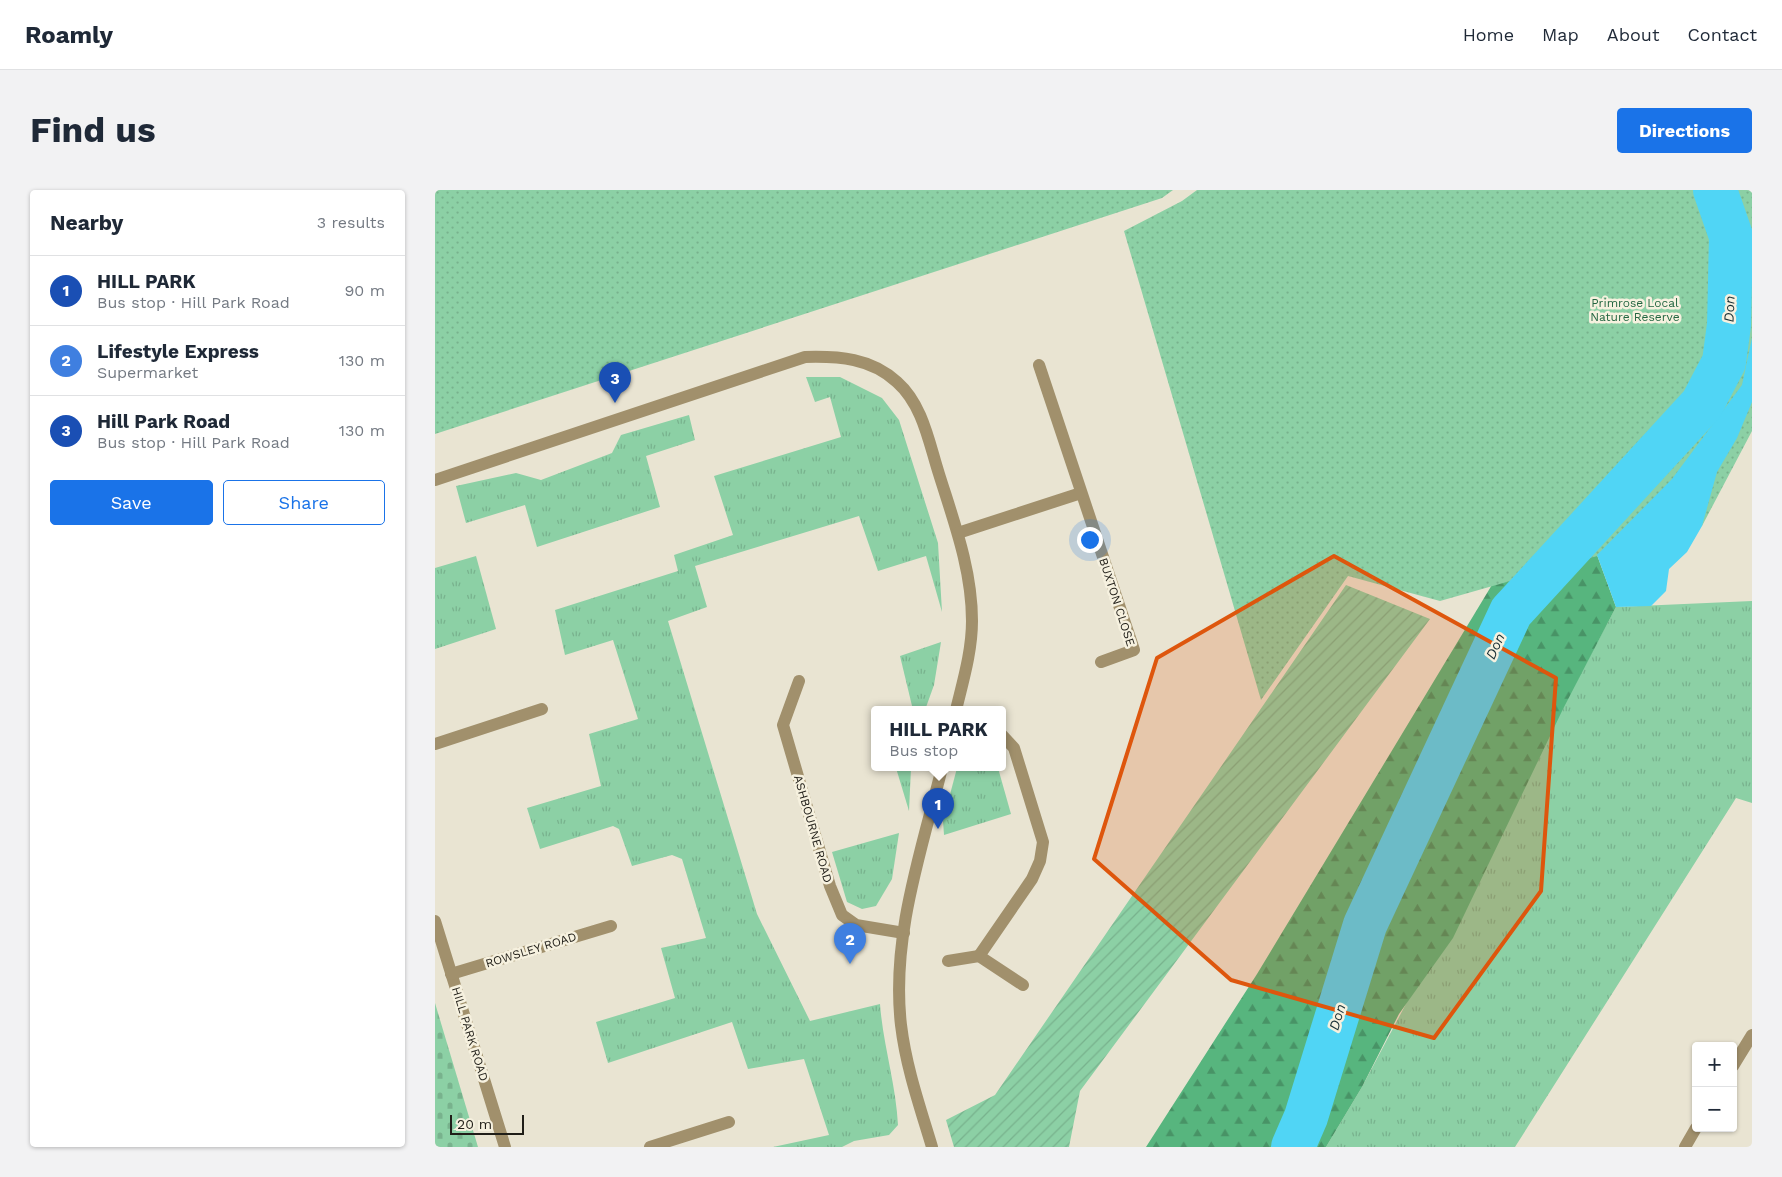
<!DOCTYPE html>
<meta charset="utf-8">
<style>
:root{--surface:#fff;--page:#f2f2f3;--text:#1f2937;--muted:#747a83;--line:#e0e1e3;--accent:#1a73e8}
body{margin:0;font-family:"Work Sans",sans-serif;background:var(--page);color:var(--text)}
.controls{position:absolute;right:15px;bottom:15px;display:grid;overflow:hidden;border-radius:5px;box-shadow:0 1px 4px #0004}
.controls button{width:45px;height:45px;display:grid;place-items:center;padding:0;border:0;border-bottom:1px solid var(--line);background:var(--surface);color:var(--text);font:25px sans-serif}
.scale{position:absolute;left:15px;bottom:12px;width:74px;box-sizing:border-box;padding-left:5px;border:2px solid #201e18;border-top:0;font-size:14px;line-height:18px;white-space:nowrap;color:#201e18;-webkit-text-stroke:4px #f6f1df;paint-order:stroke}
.you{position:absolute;left:654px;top:349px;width:18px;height:18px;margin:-12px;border:4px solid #fff;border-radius:50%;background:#1a73e8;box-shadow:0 0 0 8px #1a73e833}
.badge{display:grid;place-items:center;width:32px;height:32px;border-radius:50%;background:var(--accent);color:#fff;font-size:16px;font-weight:700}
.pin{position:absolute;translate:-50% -41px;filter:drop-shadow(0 1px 2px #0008)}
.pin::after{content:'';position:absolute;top:26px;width:18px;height:15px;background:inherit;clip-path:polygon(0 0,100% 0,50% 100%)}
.popup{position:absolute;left:436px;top:516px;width:135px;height:65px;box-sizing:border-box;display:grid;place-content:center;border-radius:5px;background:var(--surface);filter:drop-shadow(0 1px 4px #0005);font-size:16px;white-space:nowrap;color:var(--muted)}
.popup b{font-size:19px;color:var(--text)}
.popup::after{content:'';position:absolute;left:50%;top:100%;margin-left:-10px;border:10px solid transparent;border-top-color:var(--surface)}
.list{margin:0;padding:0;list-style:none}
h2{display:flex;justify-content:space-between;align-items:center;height:65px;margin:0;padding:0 20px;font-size:21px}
h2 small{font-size:16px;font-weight:400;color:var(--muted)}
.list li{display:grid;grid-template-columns:32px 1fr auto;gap:15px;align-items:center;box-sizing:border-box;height:70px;padding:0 20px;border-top:1px solid var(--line)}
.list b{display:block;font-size:19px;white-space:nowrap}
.list p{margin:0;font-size:16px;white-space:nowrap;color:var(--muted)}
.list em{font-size:16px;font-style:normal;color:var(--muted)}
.actions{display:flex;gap:10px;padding:15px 20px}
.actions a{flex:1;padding:11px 0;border:1px solid var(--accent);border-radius:5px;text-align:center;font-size:18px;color:var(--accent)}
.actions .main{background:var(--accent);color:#fff}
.map{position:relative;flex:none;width:1317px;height:957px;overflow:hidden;border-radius:5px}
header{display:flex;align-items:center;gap:30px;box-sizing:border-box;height:70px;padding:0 25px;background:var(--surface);border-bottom:1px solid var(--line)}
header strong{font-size:24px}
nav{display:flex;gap:28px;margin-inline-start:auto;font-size:18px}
.intro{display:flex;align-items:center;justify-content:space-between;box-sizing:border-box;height:120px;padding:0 30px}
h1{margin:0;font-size:35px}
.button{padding:12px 22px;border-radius:5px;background:var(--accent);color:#fff;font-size:18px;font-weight:700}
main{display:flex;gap:30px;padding:0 30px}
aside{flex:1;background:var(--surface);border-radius:5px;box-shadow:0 1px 4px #0004}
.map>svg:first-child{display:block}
.grass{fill:url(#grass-tufts)}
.forest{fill:url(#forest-firs)}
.cemetery{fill:url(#cemetery-stones)}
.park{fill:url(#park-dots)}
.garden{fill:url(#garden-furrows)}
.water{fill:#50d5f5}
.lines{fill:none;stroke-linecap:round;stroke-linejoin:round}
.river{stroke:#50d5f5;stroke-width:44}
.minor{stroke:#a1906c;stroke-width:12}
.marked{fill:#de560d;fill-opacity:0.2;stroke:#de560d;stroke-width:4;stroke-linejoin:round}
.labels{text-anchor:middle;stroke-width:5;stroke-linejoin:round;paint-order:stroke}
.park-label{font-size:12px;fill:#236641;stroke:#f6f1df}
.street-label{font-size:12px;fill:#201e18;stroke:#f6f1df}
.water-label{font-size:14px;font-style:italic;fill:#172e34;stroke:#f6f1df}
</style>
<header>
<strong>Roamly</strong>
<nav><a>Home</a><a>Map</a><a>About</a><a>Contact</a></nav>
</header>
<div class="intro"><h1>Find us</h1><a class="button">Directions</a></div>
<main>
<aside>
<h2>Nearby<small>3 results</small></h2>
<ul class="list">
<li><span class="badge" style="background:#1a4fb4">1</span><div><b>HILL PARK</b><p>Bus stop · Hill Park Road</p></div><em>90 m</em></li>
<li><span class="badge" style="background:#3f7fe0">2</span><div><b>Lifestyle Express</b><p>Supermarket</p></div><em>130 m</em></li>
<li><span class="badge" style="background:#1a4fb4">3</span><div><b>Hill Park Road</b><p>Bus stop · Hill Park Road</p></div><em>130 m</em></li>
</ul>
<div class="actions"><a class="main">Save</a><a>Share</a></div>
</aside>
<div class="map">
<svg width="1317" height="957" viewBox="0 0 1317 957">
<defs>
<pattern id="grass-tufts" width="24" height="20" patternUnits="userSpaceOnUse" patternTransform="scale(1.25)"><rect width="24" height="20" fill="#8cd0a5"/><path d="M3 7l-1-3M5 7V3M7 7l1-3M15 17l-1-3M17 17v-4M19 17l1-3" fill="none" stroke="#78b28d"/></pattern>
<pattern id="forest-firs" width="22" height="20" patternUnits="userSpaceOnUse" patternTransform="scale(1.25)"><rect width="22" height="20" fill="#57b57e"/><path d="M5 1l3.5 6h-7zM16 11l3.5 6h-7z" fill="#489366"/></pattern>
<pattern id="cemetery-stones" width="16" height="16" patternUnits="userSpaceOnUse" patternTransform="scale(1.25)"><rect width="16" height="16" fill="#8cd0a5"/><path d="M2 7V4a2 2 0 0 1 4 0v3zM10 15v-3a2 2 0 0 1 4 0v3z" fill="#78b28d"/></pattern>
<pattern id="park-dots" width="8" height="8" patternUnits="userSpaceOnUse" patternTransform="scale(1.25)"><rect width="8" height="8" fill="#8cd0a5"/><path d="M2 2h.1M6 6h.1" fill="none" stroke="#78b28d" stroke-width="1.8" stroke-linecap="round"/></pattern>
<pattern id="garden-furrows" width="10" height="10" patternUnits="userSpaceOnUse" patternTransform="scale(1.25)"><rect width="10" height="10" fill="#8cd0a5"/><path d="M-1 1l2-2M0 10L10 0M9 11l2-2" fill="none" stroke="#78b28d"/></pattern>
</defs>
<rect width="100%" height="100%" fill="#e9e4d2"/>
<g class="grass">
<path d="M371,187H405L447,208L464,230L503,353L507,422L491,366L443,381L424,326L260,376L272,417L233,431L322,724L375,831L445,814C448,855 461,894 463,935L454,945L419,951L407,957H338L394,945L369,869L313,879L297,832L173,873L161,832L240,808L226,758L271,748L247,669L237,665L197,676L184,639L178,636L105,659L92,618L166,596L154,544L203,529L178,450L130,465L120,420L243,381L239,365L298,345L279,286L406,247L395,207L380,212Z"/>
<polygon points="254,225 260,250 211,266 225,317 102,357 90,315 31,333 21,296 81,283 106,290 177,263 186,245"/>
<polygon points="41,366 61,439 0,459 0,378"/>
<polygon points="1317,411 1317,613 1301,608 1080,957 891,957 927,897 1181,417"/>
<polygon points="506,452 499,495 490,520 478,520 465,466"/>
<polygon points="461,578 476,578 474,621"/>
<polygon points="522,578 563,578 576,624 509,645 508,631"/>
<polygon points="464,643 457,689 441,716 427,719 412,712 397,662"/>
</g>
<polygon class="forest" points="1317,0 1317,148 1162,365 1181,417 1128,519 1018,748 964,824 927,897 891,957 711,957 822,784 1130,274"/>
<polygon class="cemetery" points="0,813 43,957 0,957"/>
<g class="park">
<polygon points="0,0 738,0 727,8 0,244"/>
<polygon points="762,0 1317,0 1317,241 1267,336 1005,411 913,386 826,510 689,41 747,11"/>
</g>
<polygon class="garden" points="911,395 995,429 645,901 634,957 519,957 511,930 560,905"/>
<polygon class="water" points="1317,148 1317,212 1302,248 1282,282 1267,336 1252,362 1234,379 1231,401 1216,416 1181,417 1162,365 1237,289 1307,195"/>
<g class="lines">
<polyline class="river" points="858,957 871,927 930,735 1076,422 1267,214 1289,172 1294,135 1296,46 1280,0"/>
<g class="minor">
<polyline points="604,175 699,460 666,472"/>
<path d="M0,290L370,167C404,166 436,168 462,192C488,215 494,253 504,284C519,332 537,380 537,431C537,461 528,491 521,520"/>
<polyline points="523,343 646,303"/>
<polyline points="364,491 348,535 395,696 407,725 421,735 469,743"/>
<polyline points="0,554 107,519"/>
<polyline points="0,731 70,957"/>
<polyline points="544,766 597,689 605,671 608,652 579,558 567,545"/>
<polyline points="513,771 544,766 588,795"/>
<polyline points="16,784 176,736"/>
<polyline points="1298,876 1317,845"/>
<polyline points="215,957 294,932"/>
<path d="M497,957C485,917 471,877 466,835C456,748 486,662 507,578"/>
<polyline points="1250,957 1261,938"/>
</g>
</g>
<path class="marked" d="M899,366L1121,488L1106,701L999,848L796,790L659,669L722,468Z"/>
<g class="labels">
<g class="park-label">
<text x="1200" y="117">Primrose Local<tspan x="1200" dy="14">Nature Reserve</tspan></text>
</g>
<g class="street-label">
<text transform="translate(682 412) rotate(72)" y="4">BUXTON CLOSE</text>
<text transform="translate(378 639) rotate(74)" y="4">ASHBOURNE ROAD</text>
<text transform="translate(96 760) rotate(-17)" y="4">ROWSLEY ROAD</text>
<text transform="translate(35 844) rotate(73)" y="4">HILL PARK ROAD</text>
</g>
<g class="water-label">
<text transform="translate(1294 119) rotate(-88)" y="5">Don</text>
<text transform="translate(1060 456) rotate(-65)" y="5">Don</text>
<text transform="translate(902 827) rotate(-73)" y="5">Don</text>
</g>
</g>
</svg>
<div class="controls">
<button>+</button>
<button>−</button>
</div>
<div class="scale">20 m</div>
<div class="you"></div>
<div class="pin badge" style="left:503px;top:639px;background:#1a4fb4">1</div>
<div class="popup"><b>HILL PARK</b>Bus stop</div>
<div class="pin badge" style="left:415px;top:774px;background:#3f7fe0">2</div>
<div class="pin badge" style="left:180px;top:213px;background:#1a4fb4">3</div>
</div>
</main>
